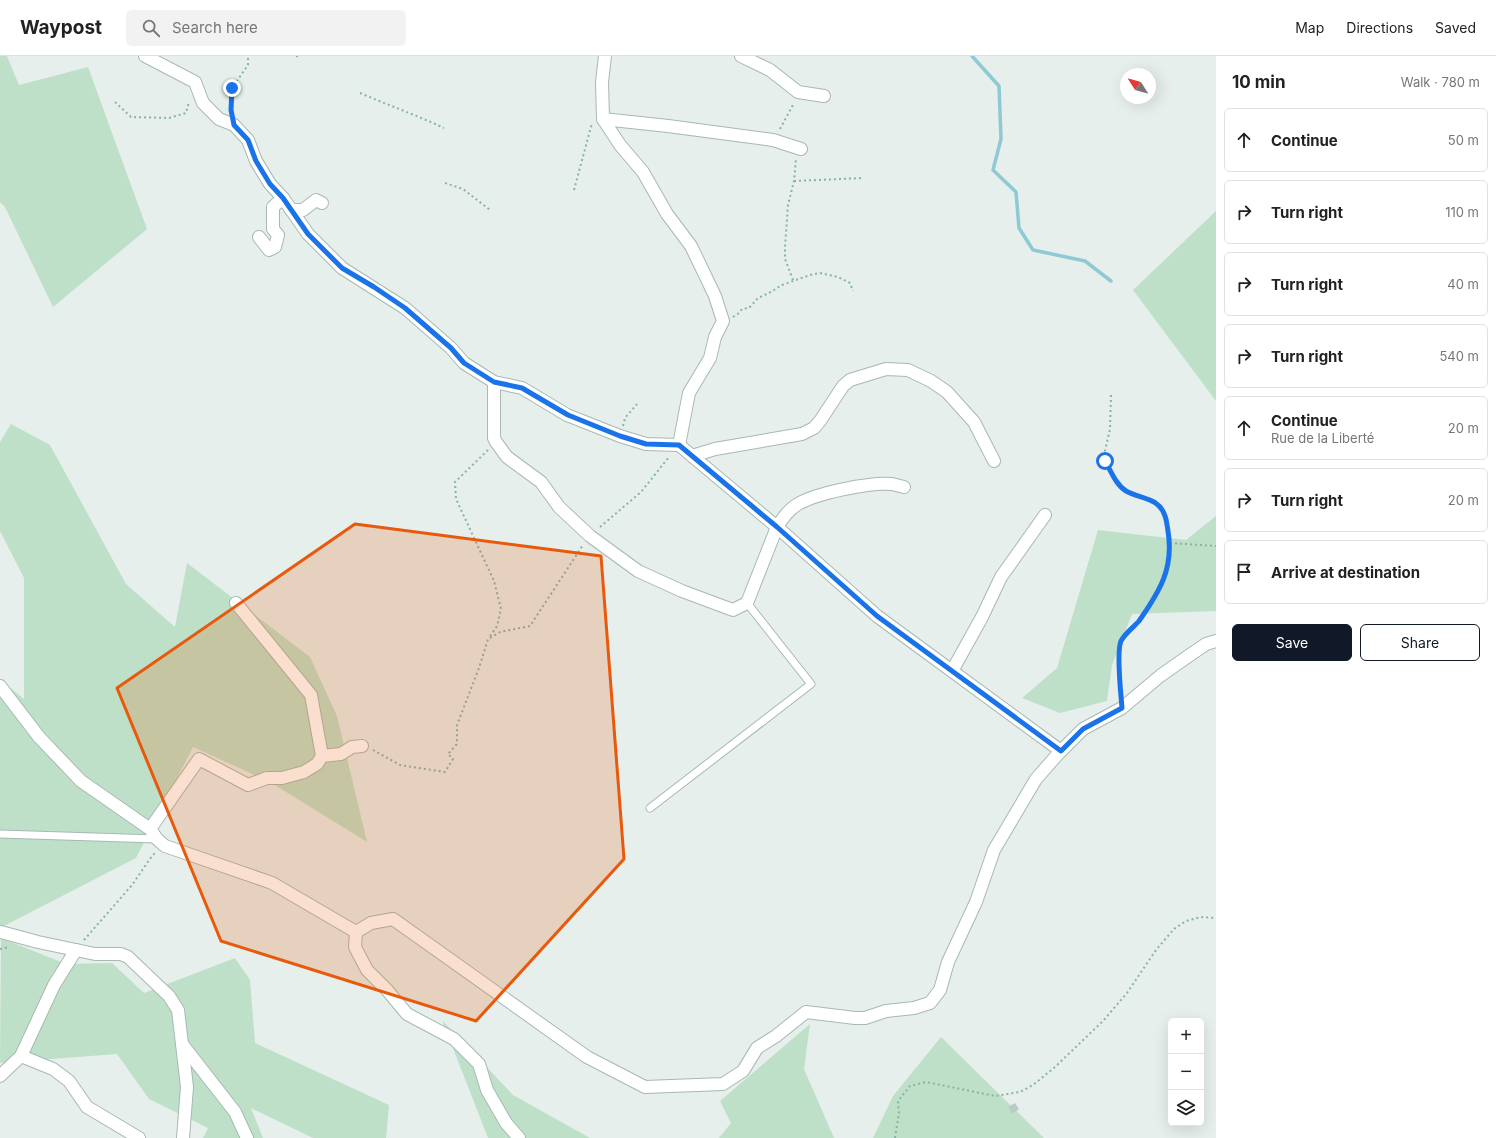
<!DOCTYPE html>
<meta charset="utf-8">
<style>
:root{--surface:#fff;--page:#f2f2f2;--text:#222;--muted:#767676;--line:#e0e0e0;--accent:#111827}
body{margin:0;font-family:Inter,sans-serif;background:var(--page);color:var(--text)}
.controls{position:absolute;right:12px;bottom:12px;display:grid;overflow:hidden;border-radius:6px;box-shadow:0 4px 16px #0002}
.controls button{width:36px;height:36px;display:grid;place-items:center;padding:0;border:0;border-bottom:1px solid var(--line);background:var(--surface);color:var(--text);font:20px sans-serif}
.compass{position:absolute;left:1120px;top:12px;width:36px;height:36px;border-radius:50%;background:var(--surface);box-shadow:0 4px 16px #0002;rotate:307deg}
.stop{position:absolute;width:12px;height:12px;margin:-9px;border:3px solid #1a73e8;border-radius:50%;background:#fff}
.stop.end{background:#1a73e8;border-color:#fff;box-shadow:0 1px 4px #0008}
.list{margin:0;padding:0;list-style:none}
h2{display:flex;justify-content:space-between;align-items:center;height:52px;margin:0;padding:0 16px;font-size:17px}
h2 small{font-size:13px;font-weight:400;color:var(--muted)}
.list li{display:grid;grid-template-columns:26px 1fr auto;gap:12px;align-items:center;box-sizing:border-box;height:64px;margin:0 8px 8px;padding:0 8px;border:1px solid var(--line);border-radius:6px}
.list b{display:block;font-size:15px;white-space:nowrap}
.list p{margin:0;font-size:13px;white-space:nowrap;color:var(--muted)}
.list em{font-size:13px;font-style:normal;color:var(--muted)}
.actions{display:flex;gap:8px;padding:12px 16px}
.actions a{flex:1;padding:9px 0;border:1px solid var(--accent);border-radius:6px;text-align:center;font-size:14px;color:var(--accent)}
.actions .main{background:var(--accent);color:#fff}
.icon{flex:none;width:22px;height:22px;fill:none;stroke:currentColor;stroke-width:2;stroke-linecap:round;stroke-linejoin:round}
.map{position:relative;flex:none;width:1216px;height:1082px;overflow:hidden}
header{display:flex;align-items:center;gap:24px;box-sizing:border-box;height:56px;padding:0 20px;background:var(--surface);border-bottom:1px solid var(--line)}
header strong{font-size:19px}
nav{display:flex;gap:22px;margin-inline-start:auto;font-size:14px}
.search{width:280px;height:36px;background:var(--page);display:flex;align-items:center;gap:10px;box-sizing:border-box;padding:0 14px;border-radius:6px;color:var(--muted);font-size:15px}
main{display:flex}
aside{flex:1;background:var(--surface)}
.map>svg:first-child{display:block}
.green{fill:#bfe0c8}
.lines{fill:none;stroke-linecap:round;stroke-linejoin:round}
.stream{stroke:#8ec9d4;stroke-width:3.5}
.building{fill:#bbcac4}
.lane-casing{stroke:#a8b8b2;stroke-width:9}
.street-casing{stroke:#a8b8b2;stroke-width:14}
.path{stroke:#86b3a5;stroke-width:2;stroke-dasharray:2 3;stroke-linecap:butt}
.lane{stroke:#fff;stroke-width:7}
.street{stroke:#fff;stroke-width:12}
.route{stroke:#1a73e8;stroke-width:5}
.marked{fill:#e8590c;fill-opacity:0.2;stroke:#e8590c;stroke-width:3;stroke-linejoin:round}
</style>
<header>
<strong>Waypost</strong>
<div class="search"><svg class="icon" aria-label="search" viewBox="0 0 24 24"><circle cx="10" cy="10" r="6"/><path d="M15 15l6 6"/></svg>Search here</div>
<nav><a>Map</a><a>Directions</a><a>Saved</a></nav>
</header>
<main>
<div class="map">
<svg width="1216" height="1082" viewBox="0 0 1216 1082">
<rect width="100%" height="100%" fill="#e6efeb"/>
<g class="green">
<polygon points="0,0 7,0 19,29 88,11 147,173 53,251 5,151 0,146"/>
<polygon points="1216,155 1216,345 1133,234"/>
<polygon points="11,368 50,389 126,528 175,571 187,507 310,601 337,660 367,786 270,726 193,691 136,802 0,872 0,624 24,643 24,522 0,475 0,386"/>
<polygon points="1216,460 1216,555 1132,558 1112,609 1107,645 1060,657 1022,642 1057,612 1098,474 1186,484"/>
<polygon points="1,882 66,908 112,907 144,937 235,902 250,924 255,987 389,1049 386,1082 313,1082 251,1052 263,1082 203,1082 208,1072 149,1043 117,998 0,1007"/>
<polygon points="442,964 513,1039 590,1082 488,1082"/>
<polygon points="810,968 804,1013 834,1082 719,1082 731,1067 720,1045"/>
<polygon points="941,981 1044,1082 873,1082 893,1040"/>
</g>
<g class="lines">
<polyline class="stream" points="972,0 999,30 1001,83 993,114 1016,136 1019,172 1033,194 1085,205 1111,225"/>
</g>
<polygon class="building" points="1015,1047 1019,1053 1012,1058 1008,1051"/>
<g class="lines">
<g class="lane-casing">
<g id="lane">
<polyline points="650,752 811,628 747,547"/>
<polyline points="0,778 157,783"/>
</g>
</g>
<g class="street-casing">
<g id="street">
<path d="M145,0L195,26L203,47L219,63L234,69L248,84L256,105L270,128L283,142L308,178L342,212L405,252L451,292L464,307L494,326L522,332L567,359L620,380L646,388L679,389L777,471C783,462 789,453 798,448C817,437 870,426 892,428C896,429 900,430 904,431"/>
<polyline points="605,0 602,26 603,63 620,89 643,116 667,158 691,190 715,240 723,265 715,281 710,302 689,337 679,389"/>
<polyline points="741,0 770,14 798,36 824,40"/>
<polyline points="603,63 668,70 773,84 801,93"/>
<polyline points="291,154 303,154 316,144 322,147"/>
<polyline points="259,181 269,194 275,191 278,179 273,173 273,151 283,142"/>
<polyline points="494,326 494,382 496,386 507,401 541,426 559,451 590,480 638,515 682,535 733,554 747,547 777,471 877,560 1061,695"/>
<polyline points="692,400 715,393 802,378 814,372 820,365 843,330 850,324 886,313 908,314 931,325 947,336 974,366 994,405"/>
<polyline points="236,547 311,639 322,700"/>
<polyline points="952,615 982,561 1001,521 1045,459"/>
<polyline points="0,630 39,681 81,725 150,773 157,783 165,790 272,827 356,876"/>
<polyline points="150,773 199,703 248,729 267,722 282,722 304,716 317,708 322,700 341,698 352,691 362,690"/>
<polyline points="1,876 38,886 95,898 121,898 128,901 169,940 178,954 187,1031 183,1082"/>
<polyline points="182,988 235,1056 247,1082"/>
<polyline points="21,1000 53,1013 69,1025 87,1051 139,1082"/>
<polyline points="0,1020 21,1000 54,929 76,894"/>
<polyline points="519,1082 506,1067 487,1034 479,1008 454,983 407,958 387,934 367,914 355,891 356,876 371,867 393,863 587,1001 645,1031 723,1028 743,1015 757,992 776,980 806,956 855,962 865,962 886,955 914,952 930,947 940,934 948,906 976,846 994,794 1036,723 1058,698 1083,673 1122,652 1160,620 1187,601 1206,588 1216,585"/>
</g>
</g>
<g class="path">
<polyline points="296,0 301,1"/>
<path d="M360,37C388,49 416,59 444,72"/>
<polyline points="115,46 131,61 169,62 186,57 189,46"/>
<polyline points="231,54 232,32 248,9 248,0"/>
<polyline points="780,73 794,47"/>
<polyline points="794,125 863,122"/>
<polyline points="445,127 463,133 490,154"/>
<polyline points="574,134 592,67"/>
<polyline points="793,224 785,203 785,191 788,149 794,125 796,103"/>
<polyline points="733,261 739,257 742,253 749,252 758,242 769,237 782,229 810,219 820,217 838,221 850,227 853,235"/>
<polyline points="1111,339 1110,373 1105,395 1105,405 1118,428 1125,434 1149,443 1159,449 1165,459 1170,487 1170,497 1167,517 1162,528 1139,565 1121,585 1119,598 1121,637"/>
<polyline points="623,370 625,362 637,348"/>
<polyline points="488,394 455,426 456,443 494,525 501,553 497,570 489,582"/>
<polyline points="600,471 641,436 669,401"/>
<polyline points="1170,487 1216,490"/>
<polyline points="373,694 400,709 445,716 453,703 448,698 457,688 457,669 479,612 488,583 500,576 530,570 583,489"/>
<polyline points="84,884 132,829 152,800 155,797"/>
<polyline points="0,893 9,891"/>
<polyline points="895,1082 899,1057 898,1045 910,1030 926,1026 995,1040 1020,1036 1033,1029 1055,1011 1103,965 1127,937 1156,894 1174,873 1186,865 1201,861 1216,862"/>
</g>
<use href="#lane" class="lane"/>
<use href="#street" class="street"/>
</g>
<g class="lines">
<path class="route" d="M232,32L231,54L234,69L248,84L256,105L270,128L283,142L308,178L342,212L374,231L405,252L451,292L464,307L494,326L522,332L568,359L620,380L646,388L679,389L777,471L877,560L1061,695L1083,673L1122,652C1121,638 1116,596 1121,585C1125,577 1134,571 1139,565C1160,535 1174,512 1168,475C1167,470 1167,465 1165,460C1159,441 1140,443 1126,435C1116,429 1111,415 1105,405"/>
</g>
<path class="marked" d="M355,468L601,500L624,803L476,965L221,885L117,632Z"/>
</svg>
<div class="controls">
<button>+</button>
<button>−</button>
<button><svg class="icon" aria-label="layers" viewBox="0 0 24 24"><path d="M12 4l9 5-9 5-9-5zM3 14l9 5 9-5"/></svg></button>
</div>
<svg class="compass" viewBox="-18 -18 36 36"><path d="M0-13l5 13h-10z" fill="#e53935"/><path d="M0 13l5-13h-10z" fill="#767676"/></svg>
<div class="stop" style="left:1105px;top:405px"></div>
<div class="stop end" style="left:232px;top:32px"></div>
</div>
<aside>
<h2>10 min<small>Walk · 780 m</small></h2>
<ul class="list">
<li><svg class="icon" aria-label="ahead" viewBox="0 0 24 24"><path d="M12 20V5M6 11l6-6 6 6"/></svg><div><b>Continue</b></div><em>50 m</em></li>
<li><svg class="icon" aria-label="right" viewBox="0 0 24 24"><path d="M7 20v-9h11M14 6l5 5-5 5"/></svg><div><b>Turn right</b></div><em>110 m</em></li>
<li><svg class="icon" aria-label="right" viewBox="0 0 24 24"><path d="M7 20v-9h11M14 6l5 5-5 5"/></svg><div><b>Turn right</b></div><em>40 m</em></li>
<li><svg class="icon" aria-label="right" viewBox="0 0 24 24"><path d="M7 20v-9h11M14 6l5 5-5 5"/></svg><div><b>Turn right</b></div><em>540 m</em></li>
<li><svg class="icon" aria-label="ahead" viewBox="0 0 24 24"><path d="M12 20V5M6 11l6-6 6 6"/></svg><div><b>Continue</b><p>Rue de la Liberté</p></div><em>20 m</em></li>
<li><svg class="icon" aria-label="right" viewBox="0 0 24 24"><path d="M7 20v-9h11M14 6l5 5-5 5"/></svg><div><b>Turn right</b></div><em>20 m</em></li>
<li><svg class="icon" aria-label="arrive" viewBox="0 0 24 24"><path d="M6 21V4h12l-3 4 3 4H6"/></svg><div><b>Arrive at destination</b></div></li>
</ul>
<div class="actions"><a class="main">Save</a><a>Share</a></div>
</aside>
</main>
